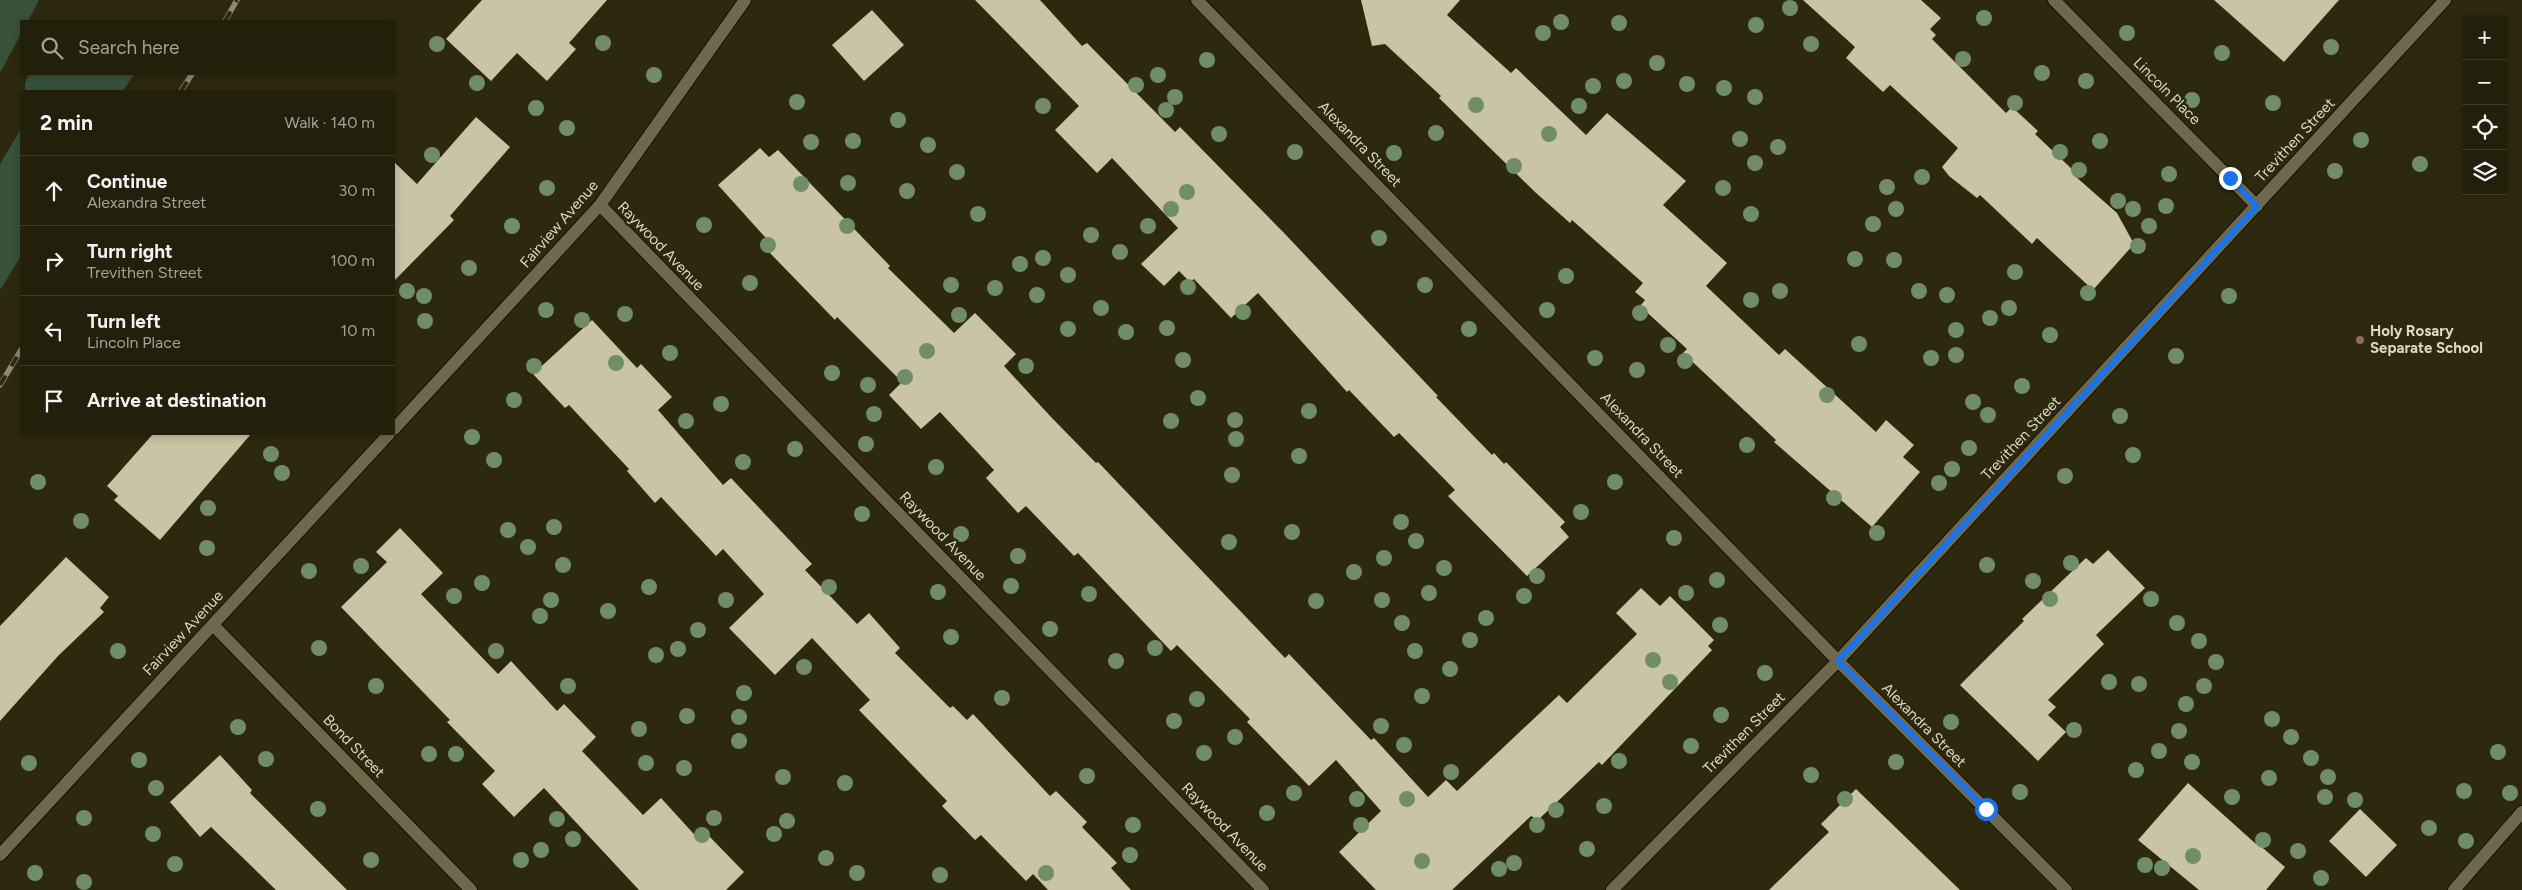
<!DOCTYPE html>
<meta charset="utf-8">
<style>
:root{--surface:#221f0a;--page:#2a2713;--text:#f1f3f6;--muted:#a2a29c;--line:#3f3d2b}
body{margin:0;font-family:Figtree,sans-serif;background:var(--page);color:var(--text)}
.controls{position:absolute;right:15px;top:15px;display:grid;overflow:hidden;border-radius:0px;box-shadow:0 2px 8px #0003}
.controls button{width:45px;height:45px;display:grid;place-items:center;padding:0;border:0;border-bottom:1px solid var(--line);background:var(--surface);color:var(--text);font:25px sans-serif}
.stop{position:absolute;width:15px;height:15px;margin:-11px;border:4px solid #1a73e8;border-radius:50%;background:#fff}
.stop.end{background:#1a73e8;border-color:#fff;box-shadow:0 1px 5px #0008}
.list{margin:0;padding:0;list-style:none}
h2{display:flex;justify-content:space-between;align-items:center;height:65px;margin:0;padding:0 20px;font-size:21px}
h2 small{font-size:16px;font-weight:400;color:var(--muted)}
.list li{display:grid;grid-template-columns:32px 1fr auto;gap:15px;align-items:center;box-sizing:border-box;height:70px;padding:0 20px;border-top:1px solid var(--line)}
.list b{display:block;font-size:19px;white-space:nowrap}
.list p{margin:0;font-size:16px;white-space:nowrap;color:var(--muted)}
.list em{font-size:16px;font-style:normal;color:var(--muted)}
.icon{flex:none;width:28px;height:28px;fill:none;stroke:currentColor;stroke-width:2;stroke-linecap:round;stroke-linejoin:round}
.map{position:relative;flex:none;width:2522px;height:890px;overflow:hidden}
.search{position:absolute;background:var(--surface);box-shadow:0 2px 8px #0003;left:20px;top:20px;width:375px;height:55px;display:flex;align-items:center;gap:12px;box-sizing:border-box;padding:0 18px;border-radius:0px;color:var(--muted);font-size:19px}
.panel{position:absolute;background:var(--surface);box-shadow:0 2px 8px #0003;left:20px;top:90px;width:375px;height:345px;border-radius:0px}
.map>svg:first-child{display:block}
.grass{fill:#37513b}
.building{fill:#c9c4a5}
.lines{fill:none;stroke-linecap:round;stroke-linejoin:round}
.minor-casing{stroke:#161100;stroke-width:14}
.minor{stroke:#6e694d;stroke-width:12}
.rail-casing{stroke:#8b8974;stroke-width:5.5}
.rail{stroke:#2d290e;stroke-width:4;stroke-dasharray:11;stroke-linecap:butt}
.tree{fill:#718d68}
.route{stroke:#1a73e8;stroke-width:6}
.education-dot{fill:#8d6e63;stroke:#2d290e;stroke-width:2}
.labels{text-anchor:middle;stroke-width:5;stroke-linejoin:round;paint-order:stroke}
.street-label{font-size:15px;fill:#dad8c8;stroke:#2d290e}
.poi-label{font-size:15px;font-weight:bold;fill:#dad8c8;stroke:#2d290e;text-anchor:start}
</style>
<div class="map">
<svg width="2522" height="890" viewBox="0 0 2522 890">
<rect width="100%" height="100%" fill="#2d290e"/>
<g class="grass">
<polygon points="0,0 39,0 28,21 21,21 21,34 0,73"/>
<polygon points="29,74 134,74 123,91 25,91 25,83"/>
<polygon points="21,129 21,256 0,290 0,164"/>
</g>
<g class="building">
<polygon points="482,0 607,0 569,43 576,49 547,81 517,53 491,81 446,39"/>
<polygon points="975,0 1040,0 1082,46 1087,43 1175,132 1180,127 1285,234 1438,396 1436,397 1492,455 1494,453 1504,464 1506,462 1565,522 1560,527 1569,537 1527,576 1448,496 1455,490 1399,433 1394,437 1349,390 1347,392 1258,293 1231,318 1194,279 1190,282 1179,271 1164,286 1141,264 1178,228 1112,158 1097,173 1055,130 1079,106"/>
<polygon points="1361,0 1460,0 1447,15 1511,73 1516,68 1586,135 1607,113 1686,181 1663,205 1727,263 1706,286 1779,355 1785,349 1876,432 1886,420 1914,445 1903,457 1920,472 1872,527 1774,442 1776,440 1683,353 1687,349 1640,306 1645,300 1635,292 1643,283 1572,220 1570,223 1535,192 1439,98 1441,96 1385,44 1372,46"/>
<polygon points="1803,0 1921,0 1941,18 1930,29 1936,35 1932,39 2006,113 2012,107 2038,131 2035,134 2077,174 2075,176 2117,213 2134,244 2093,290 2037,238 2032,244 1980,195 1977,198 1949,176 1942,167 1958,148 1890,85 1883,92 1846,58 1855,47"/>
<polygon points="2214,0 2339,0 2284,62"/>
<polygon points="872,10 904,45 864,81 832,45"/>
<polygon points="476,117 510,147 450,216 454,220 394,281 394,162 417,184"/>
<polygon points="760,148 769,157 778,150 890,266 888,268 954,333 975,313 1016,354 1004,366 1051,417 1096,463 1098,462 1285,658 1289,654 1371,740 1374,738 1428,797 1446,780 1457,791 1559,695 1567,703 1637,634 1616,613 1641,588 1660,606 1670,596 1714,640 1708,646 1712,650 1602,765 1599,762 1538,820 1531,816 1452,890 1376,890 1339,852 1381,811 1336,760 1309,786 1247,722 1250,719 1177,645 1171,651 1078,553 1074,556 1026,506 1018,513 986,478 994,470 940,412 921,429 889,395 902,382 837,317 835,320 769,252 774,247 718,185"/>
<polygon points="592,320 637,368 641,364 672,397 658,410 723,485 731,478 812,564 805,570 857,624 869,613 900,648 895,653 950,708 953,706 967,720 973,714 1050,796 1056,791 1087,822 1082,827 1117,863 1111,868 1131,890 1048,890 1033,874 1026,881 981,835 975,840 942,806 947,801 859,710 870,700 812,638 775,675 729,628 764,594 723,549 716,556 661,497 655,503 627,471 629,469 569,405 565,408 533,374"/>
<polygon points="153,434 251,434 160,540 114,500 118,496 107,486"/>
<polygon points="400,528 443,573 421,594 498,674 511,661 557,711 564,704 596,737 582,751 643,815 661,798 702,843 709,836 744,872 726,890 639,890 544,788 514,817 482,784 495,771 447,722 450,720 341,607 387,562 376,552"/>
<polygon points="2108,550 2145,588 2096,635 2104,644 2048,700 2056,707 2048,715 2066,732 2038,761 1960,685 2024,621 2022,619 2086,558 2093,564"/>
<polygon points="66,557 109,597 100,608 104,612 58,656 0,721 0,626"/>
<polygon points="220,755 252,790 250,793 347,890 276,890 211,827 200,837 170,802"/>
<polygon points="2188,783 2256,844 2257,843 2285,867 2266,890 2199,890 2138,840"/>
<polygon points="1856,789 1960,890 1769,890 1829,832 1821,824"/>
<polygon points="2360,809 2397,845 2366,877 2329,841"/>
</g>
<g class="lines">
<g class="minor-casing">
<g id="minor">
<polyline points="1197,0 1838,661 2066,890"/>
<polyline points="2054,0 2257,206"/>
<polyline points="600,205 1263,890"/>
<polyline points="394,429 600,205 745,0"/>
<polyline points="213,625 471,890"/>
<polyline points="0,855 389,434"/>
<polyline points="1612,890 1838,661 2445,0"/>
<polyline points="2454,890 2522,812"/>
</g>
</g>
<use href="#minor" class="minor"/>
<g class="rail-casing">
<g id="rail">
<polyline points="225,21 237,0"/>
<polyline points="181,91 192,74"/>
<polyline points="0,385 21,350"/>
</g>
</g>
<use href="#rail" class="rail"/>
</g>
<g class="tree">
<circle cx="1790" cy="8" r="8"/>
<circle cx="1984" cy="18" r="8"/>
<circle cx="1561" cy="22" r="8"/>
<circle cx="1619" cy="23" r="8"/>
<circle cx="1756" cy="25" r="8"/>
<circle cx="1543" cy="33" r="8"/>
<circle cx="2127" cy="33" r="8"/>
<circle cx="603" cy="43" r="8"/>
<circle cx="437" cy="44" r="8"/>
<circle cx="1811" cy="44" r="8"/>
<circle cx="2331" cy="47" r="8"/>
<circle cx="2222" cy="53" r="8"/>
<circle cx="1963" cy="59" r="8"/>
<circle cx="1207" cy="60" r="8"/>
<circle cx="1657" cy="63" r="8"/>
<circle cx="2042" cy="73" r="8"/>
<circle cx="654" cy="75" r="8"/>
<circle cx="1158" cy="75" r="8"/>
<circle cx="1624" cy="81" r="8"/>
<circle cx="2086" cy="81" r="8"/>
<circle cx="477" cy="83" r="8"/>
<circle cx="1687" cy="84" r="8"/>
<circle cx="1136" cy="85" r="8"/>
<circle cx="1593" cy="86" r="8"/>
<circle cx="1724" cy="88" r="8"/>
<circle cx="1175" cy="97" r="8"/>
<circle cx="1755" cy="97" r="8"/>
<circle cx="2192" cy="100" r="8"/>
<circle cx="797" cy="102" r="8"/>
<circle cx="2015" cy="103" r="8"/>
<circle cx="2273" cy="103" r="8"/>
<circle cx="1476" cy="105" r="8"/>
<circle cx="1043" cy="106" r="8"/>
<circle cx="1579" cy="106" r="8"/>
<circle cx="536" cy="108" r="8"/>
<circle cx="1166" cy="110" r="8"/>
<circle cx="898" cy="120" r="8"/>
<circle cx="567" cy="128" r="8"/>
<circle cx="1436" cy="133" r="8"/>
<circle cx="1219" cy="134" r="8"/>
<circle cx="1549" cy="134" r="8"/>
<circle cx="1740" cy="139" r="8"/>
<circle cx="2361" cy="140" r="8"/>
<circle cx="853" cy="141" r="8"/>
<circle cx="2100" cy="141" r="8"/>
<circle cx="811" cy="142" r="8"/>
<circle cx="928" cy="145" r="8"/>
<circle cx="1778" cy="147" r="8"/>
<circle cx="1295" cy="152" r="8"/>
<circle cx="2060" cy="152" r="8"/>
<circle cx="1394" cy="153" r="8"/>
<circle cx="432" cy="155" r="8"/>
<circle cx="1755" cy="163" r="8"/>
<circle cx="2420" cy="164" r="8"/>
<circle cx="1514" cy="166" r="8"/>
<circle cx="2079" cy="170" r="8"/>
<circle cx="2335" cy="171" r="8"/>
<circle cx="957" cy="172" r="8"/>
<circle cx="2169" cy="174" r="8"/>
<circle cx="1922" cy="177" r="8"/>
<circle cx="848" cy="183" r="8"/>
<circle cx="801" cy="184" r="8"/>
<circle cx="1887" cy="187" r="8"/>
<circle cx="547" cy="188" r="8"/>
<circle cx="1723" cy="188" r="8"/>
<circle cx="907" cy="191" r="8"/>
<circle cx="1187" cy="192" r="8"/>
<circle cx="2118" cy="201" r="8"/>
<circle cx="2166" cy="206" r="8"/>
<circle cx="1171" cy="209" r="8"/>
<circle cx="1896" cy="209" r="8"/>
<circle cx="2133" cy="209" r="8"/>
<circle cx="978" cy="214" r="8"/>
<circle cx="1751" cy="214" r="8"/>
<circle cx="1873" cy="224" r="8"/>
<circle cx="704" cy="225" r="8"/>
<circle cx="512" cy="226" r="8"/>
<circle cx="847" cy="226" r="8"/>
<circle cx="1148" cy="226" r="8"/>
<circle cx="2149" cy="226" r="8"/>
<circle cx="1091" cy="235" r="8"/>
<circle cx="1379" cy="238" r="8"/>
<circle cx="768" cy="245" r="8"/>
<circle cx="2138" cy="246" r="8"/>
<circle cx="1120" cy="252" r="8"/>
<circle cx="1043" cy="258" r="8"/>
<circle cx="1855" cy="259" r="8"/>
<circle cx="1894" cy="260" r="8"/>
<circle cx="1020" cy="264" r="8"/>
<circle cx="469" cy="268" r="8"/>
<circle cx="2015" cy="272" r="8"/>
<circle cx="1068" cy="275" r="8"/>
<circle cx="1566" cy="276" r="8"/>
<circle cx="750" cy="283" r="8"/>
<circle cx="951" cy="285" r="8"/>
<circle cx="1425" cy="285" r="8"/>
<circle cx="1188" cy="287" r="8"/>
<circle cx="995" cy="288" r="8"/>
<circle cx="407" cy="291" r="8"/>
<circle cx="1780" cy="291" r="8"/>
<circle cx="1919" cy="291" r="8"/>
<circle cx="2088" cy="293" r="8"/>
<circle cx="1037" cy="295" r="8"/>
<circle cx="1947" cy="295" r="8"/>
<circle cx="424" cy="296" r="8"/>
<circle cx="2229" cy="296" r="8"/>
<circle cx="1751" cy="300" r="8"/>
<circle cx="1101" cy="308" r="8"/>
<circle cx="2009" cy="308" r="8"/>
<circle cx="546" cy="310" r="8"/>
<circle cx="1547" cy="310" r="8"/>
<circle cx="1243" cy="312" r="8"/>
<circle cx="1640" cy="313" r="8"/>
<circle cx="625" cy="314" r="8"/>
<circle cx="959" cy="315" r="8"/>
<circle cx="1990" cy="318" r="8"/>
<circle cx="582" cy="320" r="8"/>
<circle cx="425" cy="321" r="8"/>
<circle cx="1167" cy="328" r="8"/>
<circle cx="1068" cy="329" r="8"/>
<circle cx="1469" cy="329" r="8"/>
<circle cx="1956" cy="330" r="8"/>
<circle cx="1126" cy="332" r="8"/>
<circle cx="2050" cy="335" r="8"/>
<circle cx="1859" cy="344" r="8"/>
<circle cx="1668" cy="345" r="8"/>
<circle cx="927" cy="351" r="8"/>
<circle cx="670" cy="353" r="8"/>
<circle cx="1956" cy="355" r="8"/>
<circle cx="2176" cy="356" r="8"/>
<circle cx="1595" cy="358" r="8"/>
<circle cx="1931" cy="358" r="8"/>
<circle cx="1183" cy="360" r="8"/>
<circle cx="1685" cy="361" r="8"/>
<circle cx="616" cy="363" r="8"/>
<circle cx="534" cy="366" r="8"/>
<circle cx="1026" cy="366" r="8"/>
<circle cx="1637" cy="370" r="8"/>
<circle cx="832" cy="373" r="8"/>
<circle cx="905" cy="377" r="8"/>
<circle cx="868" cy="385" r="8"/>
<circle cx="2022" cy="386" r="8"/>
<circle cx="1827" cy="395" r="8"/>
<circle cx="1198" cy="398" r="8"/>
<circle cx="514" cy="400" r="8"/>
<circle cx="1973" cy="402" r="8"/>
<circle cx="721" cy="404" r="8"/>
<circle cx="1309" cy="411" r="8"/>
<circle cx="874" cy="414" r="8"/>
<circle cx="1988" cy="415" r="8"/>
<circle cx="2120" cy="416" r="8"/>
<circle cx="1235" cy="420" r="8"/>
<circle cx="686" cy="421" r="8"/>
<circle cx="1171" cy="421" r="8"/>
<circle cx="472" cy="437" r="8"/>
<circle cx="1236" cy="439" r="8"/>
<circle cx="866" cy="444" r="8"/>
<circle cx="1747" cy="445" r="8"/>
<circle cx="1969" cy="448" r="8"/>
<circle cx="795" cy="449" r="8"/>
<circle cx="271" cy="454" r="8"/>
<circle cx="2133" cy="455" r="8"/>
<circle cx="1299" cy="456" r="8"/>
<circle cx="494" cy="460" r="8"/>
<circle cx="743" cy="462" r="8"/>
<circle cx="936" cy="467" r="8"/>
<circle cx="1952" cy="469" r="8"/>
<circle cx="282" cy="473" r="8"/>
<circle cx="1232" cy="475" r="8"/>
<circle cx="2065" cy="476" r="8"/>
<circle cx="38" cy="482" r="8"/>
<circle cx="1615" cy="482" r="8"/>
<circle cx="1939" cy="483" r="8"/>
<circle cx="1834" cy="498" r="8"/>
<circle cx="208" cy="508" r="8"/>
<circle cx="1581" cy="512" r="8"/>
<circle cx="862" cy="514" r="8"/>
<circle cx="81" cy="521" r="8"/>
<circle cx="1401" cy="522" r="8"/>
<circle cx="554" cy="527" r="8"/>
<circle cx="508" cy="530" r="8"/>
<circle cx="1292" cy="532" r="8"/>
<circle cx="1877" cy="533" r="8"/>
<circle cx="961" cy="534" r="8"/>
<circle cx="1674" cy="538" r="8"/>
<circle cx="1416" cy="541" r="8"/>
<circle cx="1229" cy="542" r="8"/>
<circle cx="528" cy="547" r="8"/>
<circle cx="207" cy="548" r="8"/>
<circle cx="1018" cy="556" r="8"/>
<circle cx="1384" cy="558" r="8"/>
<circle cx="2071" cy="563" r="8"/>
<circle cx="563" cy="565" r="8"/>
<circle cx="1987" cy="565" r="8"/>
<circle cx="361" cy="566" r="8"/>
<circle cx="1444" cy="568" r="8"/>
<circle cx="309" cy="571" r="8"/>
<circle cx="1354" cy="572" r="8"/>
<circle cx="1537" cy="576" r="8"/>
<circle cx="1717" cy="580" r="8"/>
<circle cx="2033" cy="581" r="8"/>
<circle cx="482" cy="583" r="8"/>
<circle cx="1011" cy="586" r="8"/>
<circle cx="649" cy="587" r="8"/>
<circle cx="829" cy="587" r="8"/>
<circle cx="938" cy="592" r="8"/>
<circle cx="1429" cy="593" r="8"/>
<circle cx="1686" cy="593" r="8"/>
<circle cx="1089" cy="594" r="8"/>
<circle cx="454" cy="596" r="8"/>
<circle cx="1524" cy="596" r="8"/>
<circle cx="2050" cy="599" r="8"/>
<circle cx="2151" cy="599" r="8"/>
<circle cx="551" cy="600" r="8"/>
<circle cx="726" cy="600" r="8"/>
<circle cx="1382" cy="600" r="8"/>
<circle cx="1316" cy="601" r="8"/>
<circle cx="608" cy="611" r="8"/>
<circle cx="540" cy="616" r="8"/>
<circle cx="1486" cy="618" r="8"/>
<circle cx="1402" cy="623" r="8"/>
<circle cx="2177" cy="623" r="8"/>
<circle cx="1720" cy="625" r="8"/>
<circle cx="1050" cy="629" r="8"/>
<circle cx="698" cy="630" r="8"/>
<circle cx="951" cy="637" r="8"/>
<circle cx="1470" cy="640" r="8"/>
<circle cx="2199" cy="641" r="8"/>
<circle cx="319" cy="648" r="8"/>
<circle cx="1155" cy="648" r="8"/>
<circle cx="678" cy="649" r="8"/>
<circle cx="118" cy="651" r="8"/>
<circle cx="496" cy="651" r="8"/>
<circle cx="1415" cy="651" r="8"/>
<circle cx="656" cy="655" r="8"/>
<circle cx="1653" cy="660" r="8"/>
<circle cx="1116" cy="661" r="8"/>
<circle cx="2216" cy="662" r="8"/>
<circle cx="804" cy="667" r="8"/>
<circle cx="1450" cy="669" r="8"/>
<circle cx="1765" cy="673" r="8"/>
<circle cx="1670" cy="682" r="8"/>
<circle cx="2109" cy="682" r="8"/>
<circle cx="2139" cy="684" r="8"/>
<circle cx="376" cy="686" r="8"/>
<circle cx="568" cy="686" r="8"/>
<circle cx="2204" cy="686" r="8"/>
<circle cx="744" cy="693" r="8"/>
<circle cx="1422" cy="696" r="8"/>
<circle cx="1002" cy="698" r="8"/>
<circle cx="1197" cy="699" r="8"/>
<circle cx="2186" cy="704" r="8"/>
<circle cx="1721" cy="715" r="8"/>
<circle cx="687" cy="716" r="8"/>
<circle cx="739" cy="717" r="8"/>
<circle cx="2272" cy="719" r="8"/>
<circle cx="1174" cy="721" r="8"/>
<circle cx="1951" cy="722" r="8"/>
<circle cx="1381" cy="726" r="8"/>
<circle cx="238" cy="727" r="8"/>
<circle cx="639" cy="729" r="8"/>
<circle cx="2074" cy="730" r="8"/>
<circle cx="2179" cy="731" r="8"/>
<circle cx="1235" cy="737" r="8"/>
<circle cx="2291" cy="737" r="8"/>
<circle cx="739" cy="741" r="8"/>
<circle cx="1404" cy="745" r="8"/>
<circle cx="1691" cy="746" r="8"/>
<circle cx="2159" cy="751" r="8"/>
<circle cx="2498" cy="752" r="8"/>
<circle cx="1204" cy="753" r="8"/>
<circle cx="429" cy="754" r="8"/>
<circle cx="456" cy="754" r="8"/>
<circle cx="2311" cy="758" r="8"/>
<circle cx="266" cy="759" r="8"/>
<circle cx="139" cy="760" r="8"/>
<circle cx="1619" cy="761" r="8"/>
<circle cx="1896" cy="762" r="8"/>
<circle cx="2192" cy="762" r="8"/>
<circle cx="29" cy="763" r="8"/>
<circle cx="646" cy="763" r="8"/>
<circle cx="684" cy="768" r="8"/>
<circle cx="2136" cy="770" r="8"/>
<circle cx="1451" cy="772" r="8"/>
<circle cx="1811" cy="775" r="8"/>
<circle cx="1087" cy="776" r="8"/>
<circle cx="783" cy="777" r="8"/>
<circle cx="2328" cy="777" r="8"/>
<circle cx="2269" cy="778" r="8"/>
<circle cx="845" cy="783" r="8"/>
<circle cx="156" cy="788" r="8"/>
<circle cx="2464" cy="791" r="8"/>
<circle cx="2020" cy="792" r="8"/>
<circle cx="1294" cy="793" r="8"/>
<circle cx="2510" cy="793" r="8"/>
<circle cx="2232" cy="797" r="8"/>
<circle cx="2325" cy="797" r="8"/>
<circle cx="1357" cy="799" r="8"/>
<circle cx="1407" cy="799" r="8"/>
<circle cx="1845" cy="799" r="8"/>
<circle cx="2355" cy="800" r="8"/>
<circle cx="1604" cy="806" r="8"/>
<circle cx="318" cy="809" r="8"/>
<circle cx="1556" cy="810" r="8"/>
<circle cx="1267" cy="813" r="8"/>
<circle cx="84" cy="818" r="8"/>
<circle cx="714" cy="818" r="8"/>
<circle cx="557" cy="819" r="8"/>
<circle cx="787" cy="821" r="8"/>
<circle cx="1133" cy="825" r="8"/>
<circle cx="1361" cy="825" r="8"/>
<circle cx="1537" cy="825" r="8"/>
<circle cx="2429" cy="828" r="8"/>
<circle cx="153" cy="834" r="8"/>
<circle cx="774" cy="834" r="8"/>
<circle cx="702" cy="835" r="8"/>
<circle cx="573" cy="839" r="8"/>
<circle cx="2263" cy="840" r="8"/>
<circle cx="2466" cy="841" r="8"/>
<circle cx="1587" cy="849" r="8"/>
<circle cx="541" cy="850" r="8"/>
<circle cx="2298" cy="851" r="8"/>
<circle cx="1130" cy="855" r="8"/>
<circle cx="2193" cy="856" r="8"/>
<circle cx="826" cy="858" r="8"/>
<circle cx="371" cy="860" r="8"/>
<circle cx="521" cy="860" r="8"/>
<circle cx="1422" cy="861" r="8"/>
<circle cx="1514" cy="863" r="8"/>
<circle cx="175" cy="864" r="8"/>
<circle cx="2145" cy="865" r="8"/>
<circle cx="2162" cy="868" r="8"/>
<circle cx="1499" cy="869" r="8"/>
<circle cx="35" cy="873" r="8"/>
<circle cx="857" cy="873" r="8"/>
<circle cx="1046" cy="873" r="8"/>
<circle cx="940" cy="875" r="8"/>
<circle cx="2321" cy="878" r="8"/>
<circle cx="84" cy="882" r="8"/>
</g>
<g class="lines">
<polyline class="route" points="1986,809 1838,661 2257,206 2230,178"/>
</g>
<circle class="education-dot" cx="2360" cy="340" r="5"/>
<g class="labels">
<g class="street-label">
<text transform="translate(2167 91) rotate(45)" y="5">Lincoln Place</text>
<text transform="translate(2295 140) rotate(-47)" y="5">Trevithen Street</text>
<text transform="translate(1360 144) rotate(46)" y="5">Alexandra Street</text>
<text transform="translate(559 224) rotate(-49)" y="5">Fairview Avenue</text>
<text transform="translate(661 246) rotate(46)" y="5">Raywood Avenue</text>
<text transform="translate(1642 435) rotate(46)" y="5">Alexandra Street</text>
<text transform="translate(2021 438) rotate(-47)" y="5">Trevithen Street</text>
<text transform="translate(943 536) rotate(46)" y="5">Raywood Avenue</text>
<text transform="translate(183 633) rotate(-47)" y="5">Fairview Avenue</text>
<text transform="translate(1924 725) rotate(45)" y="5">Alexandra Street</text>
<text transform="translate(1744 733) rotate(-45)" y="5">Trevithen Street</text>
<text transform="translate(354 746) rotate(46)" y="5">Bond Street</text>
<text transform="translate(1225 827) rotate(46)" y="5">Raywood Avenue</text>
</g>
<g class="poi-label">
<text x="2370" y="336">Holy Rosary<tspan x="2370" dy="17">Separate School</tspan></text>
</g>
</g>
</svg>
<div class="controls">
<button>+</button>
<button>−</button>
<button><svg class="icon" aria-label="locate" viewBox="0 0 24 24"><circle cx="12" cy="12" r="6"/><path d="M12 2v4M12 18v4M2 12h4M18 12h4"/></svg></button>
<button><svg class="icon" aria-label="layers" viewBox="0 0 24 24"><path d="M12 4l9 5-9 5-9-5zM3 14l9 5 9-5"/></svg></button>
</div>
<div class="stop" style="left:1986px;top:809px"></div>
<div class="stop end" style="left:2230px;top:178px"></div>
<div class="search"><svg class="icon" aria-label="search" viewBox="0 0 24 24"><circle cx="10" cy="10" r="6"/><path d="M15 15l6 6"/></svg>Search here</div>
<section class="panel">
<h2>2 min<small>Walk · 140 m</small></h2>
<ul class="list">
<li><svg class="icon" aria-label="ahead" viewBox="0 0 24 24"><path d="M12 20V5M6 11l6-6 6 6"/></svg><div><b>Continue</b><p>Alexandra Street</p></div><em>30 m</em></li>
<li><svg class="icon" aria-label="right" viewBox="0 0 24 24"><path d="M7 20v-9h11M14 6l5 5-5 5"/></svg><div><b>Turn right</b><p>Trevithen Street</p></div><em>100 m</em></li>
<li><svg class="icon" aria-label="left" viewBox="0 0 24 24"><path d="M17 20v-9H6M10 6l-5 5 5 5"/></svg><div><b>Turn left</b><p>Lincoln Place</p></div><em>10 m</em></li>
<li><svg class="icon" aria-label="arrive" viewBox="0 0 24 24"><path d="M6 21V4h12l-3 4 3 4H6"/></svg><div><b>Arrive at destination</b></div></li>
</ul>
</section>
</div>
